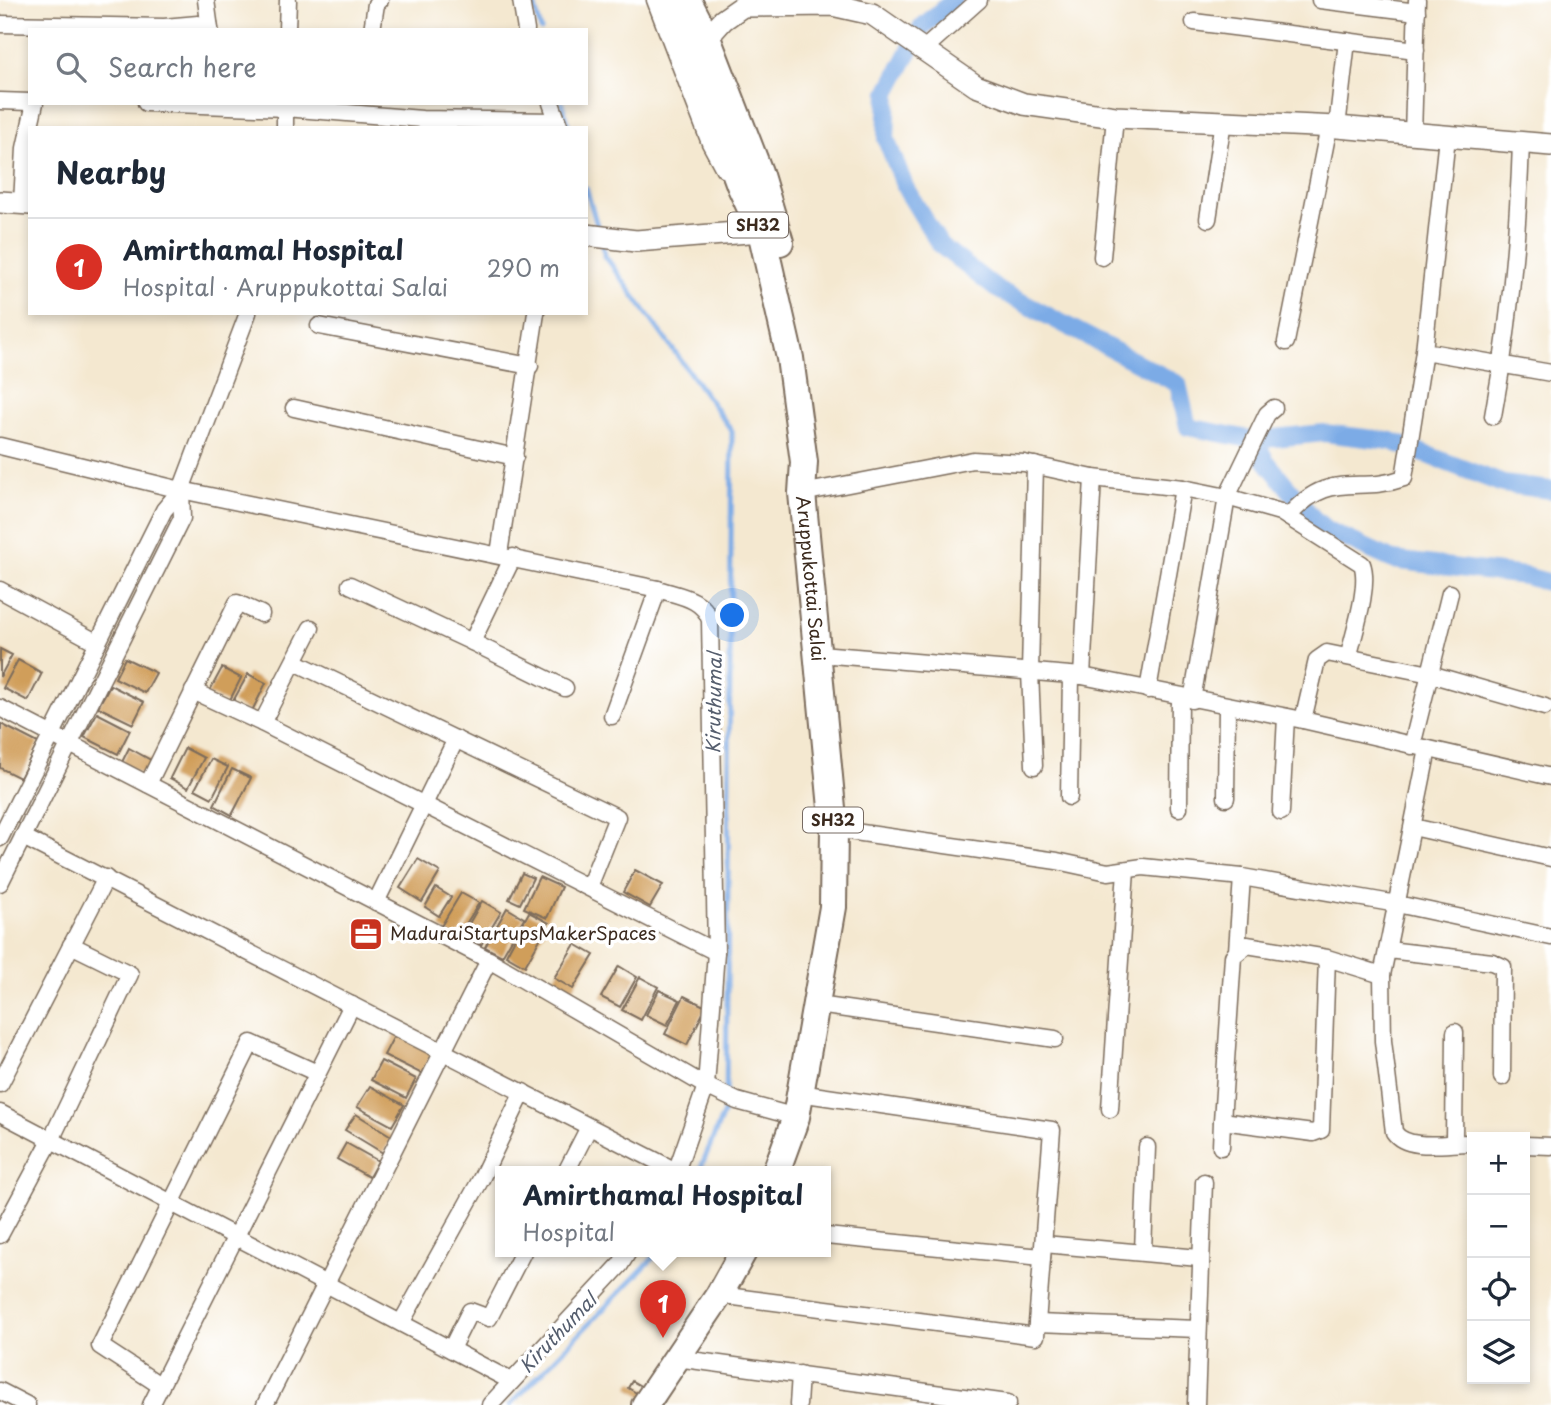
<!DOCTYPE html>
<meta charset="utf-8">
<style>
:root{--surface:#fff;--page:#f6f6f7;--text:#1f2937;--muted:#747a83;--line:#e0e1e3;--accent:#d93025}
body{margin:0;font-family:"Playpen Sans",sans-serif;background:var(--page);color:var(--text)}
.controls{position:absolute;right:21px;bottom:21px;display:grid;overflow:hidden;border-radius:0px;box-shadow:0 4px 10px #0003}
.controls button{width:63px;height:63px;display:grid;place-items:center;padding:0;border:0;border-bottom:2px solid var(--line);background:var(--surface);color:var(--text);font:35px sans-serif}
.you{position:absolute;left:733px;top:616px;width:24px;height:24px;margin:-18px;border:5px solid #fff;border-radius:50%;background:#1a73e8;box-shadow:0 0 0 10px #1a73e833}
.badge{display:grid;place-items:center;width:46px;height:46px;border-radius:50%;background:var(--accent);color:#fff;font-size:23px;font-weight:700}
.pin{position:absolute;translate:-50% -58px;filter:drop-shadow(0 2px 4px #0008)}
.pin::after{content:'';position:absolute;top:37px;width:24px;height:21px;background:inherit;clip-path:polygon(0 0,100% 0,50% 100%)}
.popup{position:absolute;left:495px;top:1166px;width:336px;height:91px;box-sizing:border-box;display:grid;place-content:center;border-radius:0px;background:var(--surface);filter:drop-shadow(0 2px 5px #0005);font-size:23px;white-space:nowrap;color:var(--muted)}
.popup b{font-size:26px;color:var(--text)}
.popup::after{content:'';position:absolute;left:50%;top:100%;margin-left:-14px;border:14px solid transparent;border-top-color:var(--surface)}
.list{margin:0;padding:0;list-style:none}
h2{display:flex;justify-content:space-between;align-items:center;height:91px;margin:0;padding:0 28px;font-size:30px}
h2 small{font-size:23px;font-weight:400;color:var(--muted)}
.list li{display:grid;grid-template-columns:46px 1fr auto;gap:21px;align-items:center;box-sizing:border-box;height:98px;padding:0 28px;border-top:2px solid var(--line)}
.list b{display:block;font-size:26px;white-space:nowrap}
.list p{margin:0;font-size:23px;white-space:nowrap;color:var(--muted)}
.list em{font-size:23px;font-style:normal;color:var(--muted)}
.icon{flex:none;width:38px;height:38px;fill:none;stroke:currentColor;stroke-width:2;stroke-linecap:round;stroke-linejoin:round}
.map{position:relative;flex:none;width:1551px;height:1405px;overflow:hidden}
.search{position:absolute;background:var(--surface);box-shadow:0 4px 10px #0003;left:28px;top:28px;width:560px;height:77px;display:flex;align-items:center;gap:18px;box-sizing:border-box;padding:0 24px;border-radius:0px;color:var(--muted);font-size:26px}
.panel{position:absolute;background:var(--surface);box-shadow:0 4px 10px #0003;left:28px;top:126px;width:560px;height:189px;border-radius:0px}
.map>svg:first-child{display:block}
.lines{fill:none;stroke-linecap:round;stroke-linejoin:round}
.stream{stroke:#7cabe6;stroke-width:5}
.canal{stroke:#7cabe6;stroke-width:18}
.building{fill:#d09e5a}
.minor-casing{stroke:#7c6c5c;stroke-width:19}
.tertiary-casing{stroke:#7c6c5c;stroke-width:24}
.primary-casing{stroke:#7c6c5c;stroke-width:30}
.minor{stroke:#fff;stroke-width:16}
.tertiary{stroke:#fff;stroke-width:21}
.primary{stroke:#fff;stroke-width:26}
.labels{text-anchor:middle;stroke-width:7;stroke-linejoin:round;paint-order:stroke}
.shield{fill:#fff;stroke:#766a62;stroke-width:2}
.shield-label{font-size:16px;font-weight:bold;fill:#3b2a1e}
.street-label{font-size:18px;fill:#3b2a1e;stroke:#fff}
.poi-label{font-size:18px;fill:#3b2a1e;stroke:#fff;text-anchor:start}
.water-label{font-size:19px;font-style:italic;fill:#555e6e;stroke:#fff}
</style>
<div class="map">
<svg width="1551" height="1405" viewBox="0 0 1551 1405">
<rect width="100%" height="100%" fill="#fff"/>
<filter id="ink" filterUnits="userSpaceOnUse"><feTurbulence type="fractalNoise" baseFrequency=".0143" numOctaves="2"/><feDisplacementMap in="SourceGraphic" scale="14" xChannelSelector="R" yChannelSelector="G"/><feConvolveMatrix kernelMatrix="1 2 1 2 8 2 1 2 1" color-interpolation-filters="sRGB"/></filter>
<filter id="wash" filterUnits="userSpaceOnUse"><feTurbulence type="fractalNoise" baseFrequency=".00686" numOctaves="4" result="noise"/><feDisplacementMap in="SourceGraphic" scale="28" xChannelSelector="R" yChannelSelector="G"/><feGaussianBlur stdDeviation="1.57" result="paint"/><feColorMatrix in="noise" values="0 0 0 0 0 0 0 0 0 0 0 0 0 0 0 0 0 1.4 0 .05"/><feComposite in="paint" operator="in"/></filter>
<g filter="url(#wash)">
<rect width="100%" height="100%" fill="#f4e8d0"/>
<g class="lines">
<g class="stream">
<polyline points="533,0 541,30"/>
<polyline points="562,103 569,128"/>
<polyline points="586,188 599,232"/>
<polyline points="601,242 605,256 732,431 726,1107 699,1172"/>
<polyline points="510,1405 659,1252"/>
</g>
<g class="canal">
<polyline points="954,0 922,27 888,92 886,139 906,189 940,245 995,288 1178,384 1188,427 1254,440 1266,461 1313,518 1327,530 1393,560 1525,576 1551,583"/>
<polyline points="1254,440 1324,433 1391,441 1503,484 1551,490"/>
</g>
</g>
<g id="blocks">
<g class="building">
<polygon points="0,649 12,655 0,677"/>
<polygon points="125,658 156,673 145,693 115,678"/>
<polygon points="18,660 42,673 28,701 3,688"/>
<polygon points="222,668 241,678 228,704 208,694"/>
<polygon points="248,674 266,683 251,713 232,703"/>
<polygon points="110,685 144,702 133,724 98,707"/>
<polygon points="97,713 130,730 118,754 84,737"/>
<polygon points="1,724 38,743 20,778 0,768"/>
<polygon points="129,748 156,763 148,778 121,764"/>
<polygon points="185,748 204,758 188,788 170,778"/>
<polygon points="211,759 228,767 212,798 195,789"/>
<polygon points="232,769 251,778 232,815 214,805"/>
<polygon points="418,859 440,872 422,902 400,888"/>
<polygon points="635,870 663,885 650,907 623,892"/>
<polygon points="522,873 533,878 520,904 509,899"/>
<polygon points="539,877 561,887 547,918 524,908"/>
<polygon points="436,888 451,897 439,916 425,907"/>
<polygon points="461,893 479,903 457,938 440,928"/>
<polygon points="482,901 501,912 481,945 463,934"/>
<polygon points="507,908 524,918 502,956 485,947"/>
<polygon points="529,912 549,923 525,966 506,955"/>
<polygon points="575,944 594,955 573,989 554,978"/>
<polygon points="619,966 637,977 620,1007 601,997"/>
<polygon points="640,977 658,987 641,1020 622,1010"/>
<polygon points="659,990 680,1000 667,1025 646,1015"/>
<polygon points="684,996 706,1007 687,1045 665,1034"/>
<polygon points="396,1032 434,1051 422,1074 384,1055"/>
<polygon points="381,1061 416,1079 406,1098 371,1080"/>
<polygon points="370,1086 404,1105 392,1126 357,1107"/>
<polygon points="356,1114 393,1137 383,1153 345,1130"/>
<polygon points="346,1143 378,1161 369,1177 337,1159"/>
<polygon points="632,1381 665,1400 662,1405 657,1405 628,1388"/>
</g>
</g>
</g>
<g filter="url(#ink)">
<use href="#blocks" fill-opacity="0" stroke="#7c6c5c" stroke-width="2"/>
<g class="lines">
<g class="minor-casing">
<g id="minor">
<polyline points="206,0 210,29"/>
<polyline points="521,0 526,30"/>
<polyline points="655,0 710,143 724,169"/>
<polyline points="1320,0 1417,12"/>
<polyline points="1194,22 1416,50"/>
<polyline points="0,24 164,27 198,24 210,30"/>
<polyline points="287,30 288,0"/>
<polyline points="372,30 376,4 380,0"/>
<polyline points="924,49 979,0"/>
<polyline points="0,101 30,102"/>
<polyline points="146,103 285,108 422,119 557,121"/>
<polyline points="285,103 285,128"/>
<polyline points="551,103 560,128"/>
<polyline points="1337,127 1347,41"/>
<polyline points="1413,135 1417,0"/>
<polyline points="1447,137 1424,351 1551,373"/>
<polyline points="22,203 25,148 35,103"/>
<polyline points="1208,219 1223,121"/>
<polyline points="1102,257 1115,117"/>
<polyline points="319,326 530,366"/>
<polyline points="1286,342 1329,126"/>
<polyline points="294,408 515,457"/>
<path d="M1274,408L1267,414L1227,497L1280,512L1362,564C1370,585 1354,633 1349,655"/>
<path d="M1493,416C1510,325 1518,235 1521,143"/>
<path d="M0,446L181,490L658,589C679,596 703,598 710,620L716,952L706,1086L676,1172"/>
<polyline points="802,493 973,460 1024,463 1093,478 1183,488 1227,497 1192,700"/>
<path d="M1288,517C1329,468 1357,495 1404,478L1424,351"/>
<polyline points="499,554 536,313"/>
<polyline points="350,585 472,642 513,557"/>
<polyline points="0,590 98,643"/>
<polyline points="311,628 262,723 716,952"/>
<polyline points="472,642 565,688"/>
<polyline points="820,654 1082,676 1303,720 1551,777"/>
<polyline points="295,662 617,817 589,887"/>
<polyline points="1082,676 1093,478"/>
<polyline points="1148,690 1183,488"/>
<polyline points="193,691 262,723"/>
<polyline points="0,708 489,960 706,1086 737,1101 796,1117"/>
<polyline points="612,716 658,589"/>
<polyline points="1303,720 1317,660 1327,653 1430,674 1545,707"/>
<polyline points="1412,746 1450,593"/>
<polyline points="1034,766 1030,672 1035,465"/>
<polyline points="148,784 237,603 261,614"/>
<polyline points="1069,797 1071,676"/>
<polyline points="1226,798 1227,706"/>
<polyline points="1179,808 1180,697"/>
<polyline points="1281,812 1286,717"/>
<polyline points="1413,827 1551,858"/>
<polyline points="834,829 1057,861 1108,872 1143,867 1242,877 1397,904 1551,937"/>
<polyline points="23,837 676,1171"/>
<polyline points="0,838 164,510 181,490 248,313"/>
<polyline points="0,883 182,518 181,490"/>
<polyline points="376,902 456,739"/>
<polyline points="1388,950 1492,962 1503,967 1502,1077"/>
<polyline points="1237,951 1242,877"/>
<polyline points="1327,958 1247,945 1233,956 1222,1121 1313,1133 1321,1130 1327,958 1382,975 1428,749"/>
<path d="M1382,975L1383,1041L1394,1132C1407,1152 1451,1142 1472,1143"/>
<polyline points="818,1005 1055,1039"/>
<polyline points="0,1084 106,878"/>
<polyline points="1110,1109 1126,870"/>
<polyline points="0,1113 511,1381"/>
<polyline points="1454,1142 1455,1032"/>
<polyline points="1525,1145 1551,1146"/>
<polyline points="1221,1147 1222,1121"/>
<polyline points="566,1172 589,1127"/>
<polyline points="0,1235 51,1140 130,974 71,945"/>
<polyline points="826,1236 1042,1257"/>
<polyline points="1044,1244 1199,1258"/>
<polyline points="1143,1251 1147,1147"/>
<polyline points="719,1295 1036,1336 1052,1130 799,1093"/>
<polyline points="401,1323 481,1179 523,1092"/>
<polyline points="1037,1323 1198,1329"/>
<polyline points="451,1349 470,1311 489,1318 523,1252"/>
<polyline points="676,1358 1008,1403"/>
<polyline points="161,1386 100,1346 251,1043 317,1073"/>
<polyline points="0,1391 27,1405"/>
<polyline points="151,1405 352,1005"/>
<polyline points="265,1405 489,960"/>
<polyline points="490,1405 620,1265 628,1252"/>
<polyline points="798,1405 800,1374"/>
<polyline points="1196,1405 1204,1182"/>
</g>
</g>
<g class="tertiary-casing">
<g id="tertiary">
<polyline points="707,38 723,20 743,6 832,5 872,14 976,86 1024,104 1115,117 1337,127 1551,145"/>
<polyline points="0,202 30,204"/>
<polyline points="586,235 636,241 761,231"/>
</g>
</g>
<g class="primary-casing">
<g id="primary">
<path id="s1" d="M672,0L740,185L761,231L790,358L804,462L802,493L834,829L833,907L796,1117L776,1172"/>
<polyline points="688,1 707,38 759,172 780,242"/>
<polyline points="645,1405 719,1295 743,1252"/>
</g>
</g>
<use href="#minor" class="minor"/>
<use href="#tertiary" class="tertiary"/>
<use href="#primary" class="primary"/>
</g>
</g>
<defs>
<g id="office-square" transform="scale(1.75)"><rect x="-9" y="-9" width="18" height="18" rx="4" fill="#c8321e" stroke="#fff"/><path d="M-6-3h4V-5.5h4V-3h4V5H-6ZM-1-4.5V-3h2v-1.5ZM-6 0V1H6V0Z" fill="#fff"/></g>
</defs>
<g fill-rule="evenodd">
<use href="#office-square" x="366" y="934"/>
</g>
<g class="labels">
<g class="shield">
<rect x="728" y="212.5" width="60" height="25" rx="5"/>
<rect x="803" y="807.5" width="60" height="25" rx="5"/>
</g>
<g class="shield-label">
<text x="758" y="231">SH32</text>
<text x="833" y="826">SH32</text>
</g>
<g class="street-label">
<text dy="6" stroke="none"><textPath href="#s1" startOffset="600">Aruppukottai Salai</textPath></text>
</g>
<g class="poi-label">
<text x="390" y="940">MaduraiStartupsMakerSpaces</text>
</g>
<g class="water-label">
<text transform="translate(714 703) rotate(-89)" y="7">Kiruthumal</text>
<text transform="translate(558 1333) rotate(-46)" y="7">Kiruthumal</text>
</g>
</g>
</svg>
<div class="controls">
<button>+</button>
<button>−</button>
<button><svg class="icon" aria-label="locate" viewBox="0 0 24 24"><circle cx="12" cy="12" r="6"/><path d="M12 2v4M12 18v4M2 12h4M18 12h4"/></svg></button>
<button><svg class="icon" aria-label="layers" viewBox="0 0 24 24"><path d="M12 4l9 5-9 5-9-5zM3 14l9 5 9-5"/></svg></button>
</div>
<div class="you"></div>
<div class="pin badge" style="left:663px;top:1338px">1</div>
<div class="popup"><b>Amirthamal Hospital</b>Hospital</div>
<div class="search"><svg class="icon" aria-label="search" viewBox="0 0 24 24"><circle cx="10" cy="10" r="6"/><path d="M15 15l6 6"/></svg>Search here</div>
<section class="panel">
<h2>Nearby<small></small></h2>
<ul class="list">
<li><span class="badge">1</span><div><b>Amirthamal Hospital</b><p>Hospital · Aruppukottai Salai</p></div><em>290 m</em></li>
</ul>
</section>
</div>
